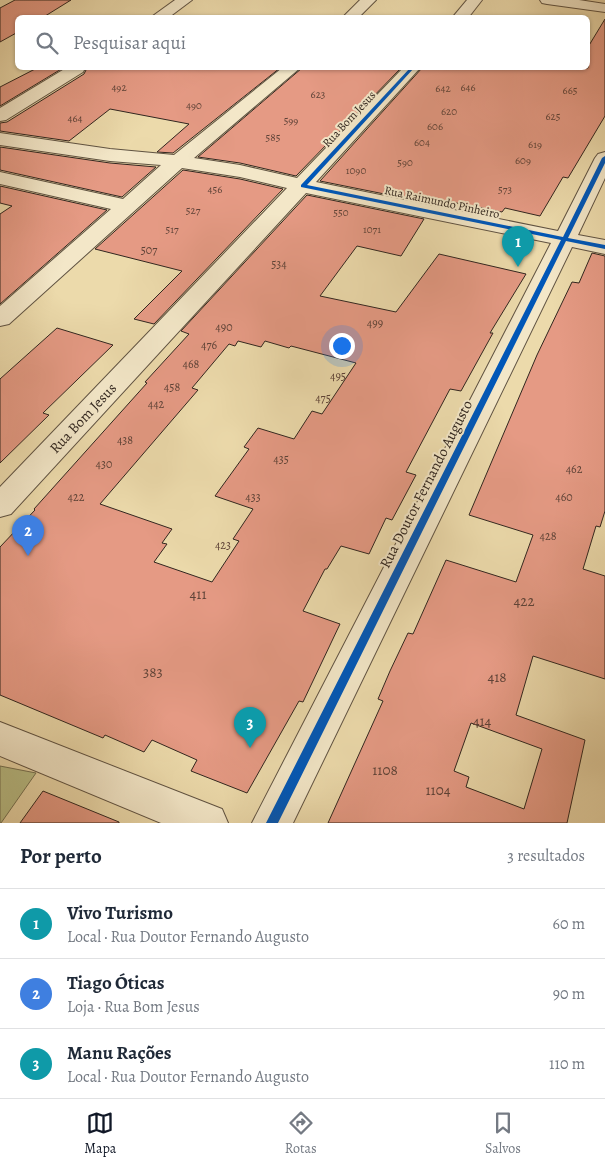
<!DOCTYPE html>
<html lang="pt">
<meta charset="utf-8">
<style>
:root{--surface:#fff;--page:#f2f2f3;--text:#1f2937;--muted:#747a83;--line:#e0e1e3;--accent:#111827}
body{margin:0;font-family:Alegreya,serif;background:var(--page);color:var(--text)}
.you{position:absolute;left:341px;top:345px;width:18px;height:18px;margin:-12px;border:4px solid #fff;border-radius:50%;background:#1a73e8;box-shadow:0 0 0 8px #1a73e833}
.badge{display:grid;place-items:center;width:32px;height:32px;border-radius:50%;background:var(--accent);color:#fff;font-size:16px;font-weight:700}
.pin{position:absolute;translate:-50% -41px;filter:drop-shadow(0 1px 2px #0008)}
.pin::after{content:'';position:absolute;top:26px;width:18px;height:15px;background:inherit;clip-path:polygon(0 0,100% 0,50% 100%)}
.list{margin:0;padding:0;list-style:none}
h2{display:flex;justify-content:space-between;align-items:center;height:65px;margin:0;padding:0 20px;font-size:21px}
h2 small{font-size:16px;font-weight:400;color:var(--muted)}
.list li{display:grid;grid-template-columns:32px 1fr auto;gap:15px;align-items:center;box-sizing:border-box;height:70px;padding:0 20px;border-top:1px solid var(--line)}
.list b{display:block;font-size:19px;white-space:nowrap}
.list p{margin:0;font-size:16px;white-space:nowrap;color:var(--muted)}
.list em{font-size:16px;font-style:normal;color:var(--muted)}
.icon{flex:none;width:28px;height:28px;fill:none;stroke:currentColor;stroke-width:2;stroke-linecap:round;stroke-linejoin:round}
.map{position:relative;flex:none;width:605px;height:823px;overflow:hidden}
.search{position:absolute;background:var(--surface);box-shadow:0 1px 4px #0004;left:15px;right:15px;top:15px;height:55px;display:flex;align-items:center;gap:12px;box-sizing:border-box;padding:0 18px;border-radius:8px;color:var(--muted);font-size:19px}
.sheet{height:275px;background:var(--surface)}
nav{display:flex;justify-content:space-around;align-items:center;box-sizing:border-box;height:70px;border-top:1px solid var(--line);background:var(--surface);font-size:14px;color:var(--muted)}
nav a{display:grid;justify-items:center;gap:2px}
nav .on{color:var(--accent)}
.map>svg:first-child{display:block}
.green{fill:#babf87;stroke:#767253}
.building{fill:#e59a84;stroke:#31261f;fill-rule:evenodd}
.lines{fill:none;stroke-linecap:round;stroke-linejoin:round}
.minor-casing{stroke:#605342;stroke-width:2}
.minor{fill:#f3e7c8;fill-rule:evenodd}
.cycleway-casing{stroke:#f3e7c8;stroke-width:3}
.cycleway{fill:#0057b8;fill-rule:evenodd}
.labels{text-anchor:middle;stroke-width:4;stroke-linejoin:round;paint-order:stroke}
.far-number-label{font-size:11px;fill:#5e4338}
.far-street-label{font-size:12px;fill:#31261f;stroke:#f3e7c8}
.number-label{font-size:12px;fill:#5e4338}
.street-label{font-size:15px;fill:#31261f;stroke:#f3e7c8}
.near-number-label{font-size:15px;fill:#5e4338}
</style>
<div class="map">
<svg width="605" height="823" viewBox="0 0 605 823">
<rect width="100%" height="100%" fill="#ecdaab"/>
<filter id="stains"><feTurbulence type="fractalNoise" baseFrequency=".004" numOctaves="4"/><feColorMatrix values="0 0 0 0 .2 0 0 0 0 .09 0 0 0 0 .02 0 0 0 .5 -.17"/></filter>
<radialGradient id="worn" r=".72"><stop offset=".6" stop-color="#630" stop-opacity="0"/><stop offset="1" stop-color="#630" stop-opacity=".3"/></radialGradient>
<polygon class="green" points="0,766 36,773 1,823 0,823"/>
<g class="building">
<polygon points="15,0 71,0 42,18 18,18 18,32 0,42 0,8"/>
<polygon points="605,19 605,116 568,178 563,177 540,216 505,208 502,212 437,199 434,204 320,181 422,68 588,68 588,47"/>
<polygon points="37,68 63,68 0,106 0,87"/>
<polygon points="87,68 280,68 173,153 157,152 189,124 110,109 69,141 0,131 0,123 7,122 84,74"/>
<polygon points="302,68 401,68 296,176 240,163 198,157"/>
<polygon points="0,147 110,163 156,167 122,197 0,170"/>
<polygon points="183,170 240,179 283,189 154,324 134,319 182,271 95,249"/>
<polygon points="0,186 107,210 0,304 0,214 12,206 0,203"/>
<path d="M307,195L424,219L401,256L357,246L320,296L396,312L439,254L526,274L490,333H493L461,391L450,389L406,472L416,475L392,520L386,518L369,554L341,546L327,569H325L303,611L340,624L303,702L299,701L247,793L191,771L197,760L152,740L144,752L105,735L103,738L0,695V547L35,510L34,509L147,383L145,382L189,334L181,331ZM238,341L261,347L265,341L289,348L291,346L356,363L322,414L312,411L294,439L258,428L244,447L249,449L215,496L253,509L233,539L239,541L212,582L154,562L167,544L162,543L172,529L100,504L198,390L192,388L229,344L235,346Z"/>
<path d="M592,253L605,256V511L600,527L596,526L583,569L605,576V679L533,656L516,715L585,740L567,823H328L383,701L378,699L390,671L408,633L413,634L446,560L516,582L533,535L469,515L537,355L572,282L579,283ZM471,723L542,749L524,809L466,787L469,777L454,771Z"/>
<polygon points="57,328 113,345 43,413 49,415 0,463 0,379"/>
<polygon points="43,791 119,822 119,823 20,823"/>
</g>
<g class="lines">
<g class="minor-casing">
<g id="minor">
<polygon points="175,0 192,0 168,18 150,18"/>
<polygon points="360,0 376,0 358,18 342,18"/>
<polygon points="467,0 482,0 468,18 452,18"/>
<polygon points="540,0 579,0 605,4 605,12 547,4 542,3"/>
<polygon points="66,68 85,68 83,72 6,120 0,121 0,108"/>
<polygon points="282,68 300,68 194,158 240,165 297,178 403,68 420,68 316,182 558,231 595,158 598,154 605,152 605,178 578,235 605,240 605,254 572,247 293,823 252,823 551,243 306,193 11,514 0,517 0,487 287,188 240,177 182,168 9,324 0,326 0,306 111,209 0,184 0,172 123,199 161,165 110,161 0,145 0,133 110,149 174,155"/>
<polygon points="0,722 222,809 228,823 161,823 0,756"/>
</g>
</g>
<use href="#minor" class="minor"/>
<g class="cycleway-casing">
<polygon id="cycleway" points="410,68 414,68 307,185 563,237 602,158 605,156 605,163 568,238 605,245 605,249 566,241 278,823 266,823 561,240 301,187 301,185"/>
</g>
<use href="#cycleway" class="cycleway"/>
</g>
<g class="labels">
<g class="far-number-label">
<text x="119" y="91">492</text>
<text x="468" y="91">646</text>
<text x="443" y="92">642</text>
<text x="570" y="94">665</text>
<text x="318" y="98">623</text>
<text x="194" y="109">490</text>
<text x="449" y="115">620</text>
<text x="553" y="120">625</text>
<text x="75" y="122">464</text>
<text x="291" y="124">599</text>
<text x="435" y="130">606</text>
<text x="273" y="141">585</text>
<text x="422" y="146">604</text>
<text x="535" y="148">619</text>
<text x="523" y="164">609</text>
<text x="405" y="166">590</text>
<text x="356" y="174">1090</text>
<text x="215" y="193">456</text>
<text x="505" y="193">573</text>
<text x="193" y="214">527</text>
<text x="341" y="216">550</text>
<text x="172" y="233">517</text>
<text x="372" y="233">1071</text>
</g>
<g class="far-street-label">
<text transform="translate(349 119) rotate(-47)" y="4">Rua Bom Jesus</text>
<text transform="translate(442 202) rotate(12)" y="4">Rua Raimundo Pinheiro</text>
</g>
<g class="number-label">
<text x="149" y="254">507</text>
<text x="279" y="268">534</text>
<text x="375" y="327">499</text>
<text x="224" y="331">490</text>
<text x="209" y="349">476</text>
<text x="191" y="368">468</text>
<text x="338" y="380">495</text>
<text x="172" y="391">458</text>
<text x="323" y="402">475</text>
<text x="156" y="408">442</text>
<text x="125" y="444">438</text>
<text x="281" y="463">435</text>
<text x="104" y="468">430</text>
<text x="574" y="473">462</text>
<text x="76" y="501">422</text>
<text x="253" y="501">433</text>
<text x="564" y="501">460</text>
<text x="548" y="540">428</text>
<text x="223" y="549">423</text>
</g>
<g class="street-label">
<text transform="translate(83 418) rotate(-47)" y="5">Rua Bom Jesus</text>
<text transform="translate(426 484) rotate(-63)" y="5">Rua Doutor Fernando Augusto</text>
</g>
<g class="near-number-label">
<text x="198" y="599">411</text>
<text x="524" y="606">422</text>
<text x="153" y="677">383</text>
<text x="497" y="682">418</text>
<text x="482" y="726">414</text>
<text x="385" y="775">1108</text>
<text x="438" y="795">1104</text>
</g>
</g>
<rect width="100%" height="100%" filter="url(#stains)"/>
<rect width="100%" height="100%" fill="url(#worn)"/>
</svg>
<div class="you"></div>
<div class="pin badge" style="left:518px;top:267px;background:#0f9aa8">1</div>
<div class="pin badge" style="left:28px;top:556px;background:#3f7fe0">2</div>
<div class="pin badge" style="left:250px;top:748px;background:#0f9aa8">3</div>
<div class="search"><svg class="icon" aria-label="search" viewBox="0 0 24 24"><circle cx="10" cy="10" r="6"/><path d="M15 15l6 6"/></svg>Pesquisar aqui</div>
</div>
<section class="sheet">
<h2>Por perto<small>3 resultados</small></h2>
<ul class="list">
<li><span class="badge" style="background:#0f9aa8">1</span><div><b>Vivo Turismo</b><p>Local · Rua Doutor Fernando Augusto</p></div><em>60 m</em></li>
<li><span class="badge" style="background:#3f7fe0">2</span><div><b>Tiago Óticas</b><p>Loja · Rua Bom Jesus</p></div><em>90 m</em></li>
<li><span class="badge" style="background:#0f9aa8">3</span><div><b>Manu Rações</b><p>Local · Rua Doutor Fernando Augusto</p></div><em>110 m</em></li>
</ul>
</section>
<nav>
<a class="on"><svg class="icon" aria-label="map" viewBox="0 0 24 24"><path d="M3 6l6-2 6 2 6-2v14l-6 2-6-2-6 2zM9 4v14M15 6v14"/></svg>Mapa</a>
<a><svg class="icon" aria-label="directions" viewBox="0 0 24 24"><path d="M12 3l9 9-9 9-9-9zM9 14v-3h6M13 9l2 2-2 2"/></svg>Rotas</a>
<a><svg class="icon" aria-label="saved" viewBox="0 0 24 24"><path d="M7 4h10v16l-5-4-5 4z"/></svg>Salvos</a>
</nav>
